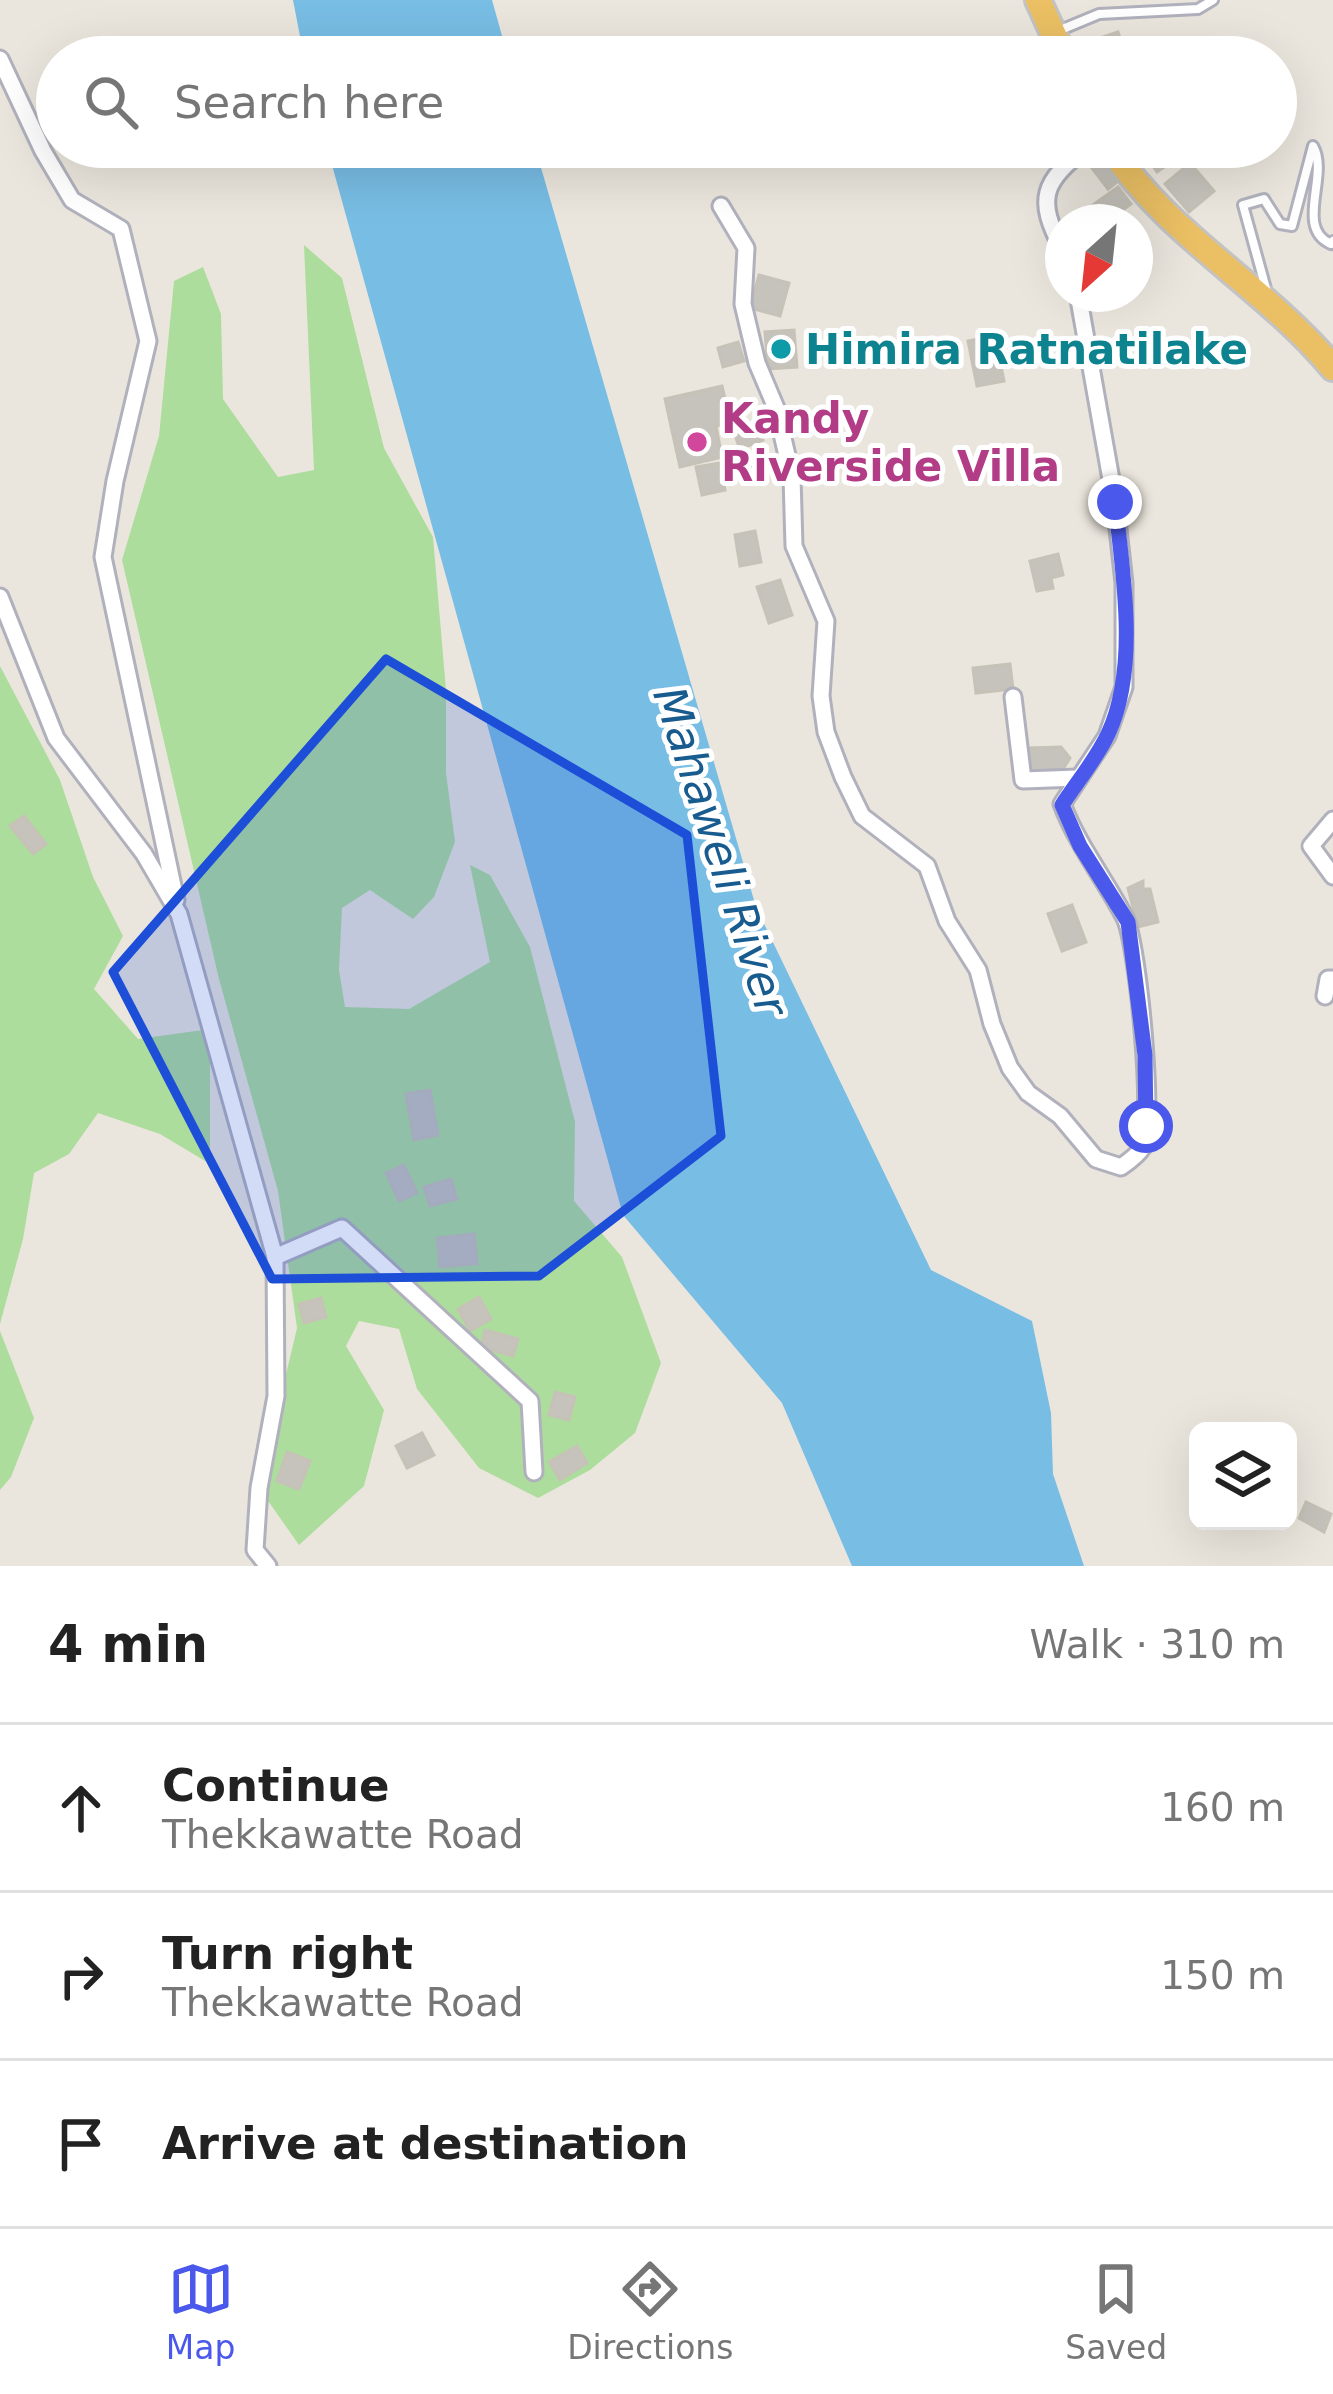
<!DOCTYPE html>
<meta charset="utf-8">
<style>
:root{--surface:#fff;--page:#f6f6f6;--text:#222;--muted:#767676;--line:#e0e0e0;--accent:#4a58eb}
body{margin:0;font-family:"DejaVu Sans",sans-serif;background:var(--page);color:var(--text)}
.controls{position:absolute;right:36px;bottom:36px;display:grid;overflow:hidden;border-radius:18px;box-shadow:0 12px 48px #0002}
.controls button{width:108px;height:108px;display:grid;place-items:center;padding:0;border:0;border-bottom:3px solid var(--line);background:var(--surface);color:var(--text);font:60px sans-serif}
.compass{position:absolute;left:1045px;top:204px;width:108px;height:108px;border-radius:50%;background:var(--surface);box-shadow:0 12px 48px #0002;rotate:207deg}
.stop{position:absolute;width:36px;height:36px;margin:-27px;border:9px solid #4a58eb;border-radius:50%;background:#fff}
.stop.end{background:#4a58eb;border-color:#fff;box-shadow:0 3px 12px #0008}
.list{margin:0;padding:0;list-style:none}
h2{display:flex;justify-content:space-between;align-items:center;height:156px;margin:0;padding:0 48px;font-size:51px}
h2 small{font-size:39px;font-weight:400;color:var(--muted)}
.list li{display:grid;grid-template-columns:78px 1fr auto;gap:36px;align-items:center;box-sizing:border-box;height:168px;padding:0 48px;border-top:3px solid var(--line)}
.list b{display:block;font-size:45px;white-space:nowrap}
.list p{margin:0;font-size:39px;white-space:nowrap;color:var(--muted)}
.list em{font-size:39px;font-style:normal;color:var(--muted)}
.icon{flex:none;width:66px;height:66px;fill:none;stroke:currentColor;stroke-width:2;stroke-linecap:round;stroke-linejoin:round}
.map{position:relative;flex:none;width:1333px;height:1566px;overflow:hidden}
.search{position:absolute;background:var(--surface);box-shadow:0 12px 48px #0002;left:36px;right:36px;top:36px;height:132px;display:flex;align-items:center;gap:30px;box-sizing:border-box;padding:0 42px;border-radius:66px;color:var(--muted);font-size:45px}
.sheet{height:660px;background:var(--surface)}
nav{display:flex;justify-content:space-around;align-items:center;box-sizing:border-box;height:168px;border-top:3px solid var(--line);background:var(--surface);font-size:33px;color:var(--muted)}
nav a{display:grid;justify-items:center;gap:6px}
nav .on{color:var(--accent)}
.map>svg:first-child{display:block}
.green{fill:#addd9d}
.water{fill:#78bde4}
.building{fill:#c6c3bc;stroke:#c6c2b7;stroke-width:3}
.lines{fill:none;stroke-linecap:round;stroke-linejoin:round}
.service-casing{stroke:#b0b1bc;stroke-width:14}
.minor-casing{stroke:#b0b1bc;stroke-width:21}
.trunk-casing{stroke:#c3c3c3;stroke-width:30}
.service{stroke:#fff;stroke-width:8}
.minor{stroke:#fff;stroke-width:15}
.trunk{stroke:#ebc064;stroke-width:24}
.route{stroke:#4a58eb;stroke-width:15}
.marked{fill:#1d4ed8;fill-opacity:0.2;stroke:#1d4ed8;stroke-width:9;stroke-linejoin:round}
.culture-dot{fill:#0f9aa8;stroke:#fff;stroke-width:4.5}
.hotel-dot{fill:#d1479c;stroke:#fff;stroke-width:4.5}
.labels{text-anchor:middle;stroke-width:10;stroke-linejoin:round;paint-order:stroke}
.culture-label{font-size:42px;font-weight:bold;fill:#0d838f;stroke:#fff;text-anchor:start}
.hotel-label{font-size:42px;font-weight:bold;fill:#b23c85;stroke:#fff;text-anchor:start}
.water-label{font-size:45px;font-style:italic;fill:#185b8f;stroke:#fff}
</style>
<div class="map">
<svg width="1333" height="1566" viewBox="0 0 1333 1566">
<rect width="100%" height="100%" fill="#ebe6dd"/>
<g class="green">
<polygon points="304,245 342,278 384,448 433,537 446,690 446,773 455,842 434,897 413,919 370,890 342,908 339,970 345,1007 409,1009 490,962 470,865 490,875 530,947 575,1122 574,1201 622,1257 661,1363 635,1433 590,1470 538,1498 479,1468 417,1389 399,1329 359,1321 346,1346 384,1410 364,1486 299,1545 259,1488 297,1328 278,1191 219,979 122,560 159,436 174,281 203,267 221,314 223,399 278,477 314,470"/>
<polygon points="0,666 60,780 93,877 123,936 94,989 138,1039 210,1029 210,1164 160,1134 98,1113 69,1154 34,1173 23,1239 0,1324"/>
<polygon points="0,1331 34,1418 11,1477 0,1490"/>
</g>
<g class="water">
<polygon points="293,0 492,0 508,57 304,57"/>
<polygon points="327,147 535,147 756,907 931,1270 1032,1321 1051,1413 1053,1474 1084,1566 852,1566 782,1403 623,1215"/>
</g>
<g class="building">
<polygon points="1118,32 1126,56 1093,57 1088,42"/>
<polygon points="1131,147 1176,147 1182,155 1157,172 1142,150 1136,155"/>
<polygon points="1104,153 1123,177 1108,189 1089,164"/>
<polygon points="1190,163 1214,191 1189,212 1165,184"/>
<polygon points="1118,187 1131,204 1106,222 1069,222"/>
<polygon points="759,275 789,283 780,316 750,308"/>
<polygon points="794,330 797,367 768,369 765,332"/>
<polygon points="995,336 1004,381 977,386 968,341"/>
<polygon points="738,342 744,361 723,367 718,348"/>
<polygon points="722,386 731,423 716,426 722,457 680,467 665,399"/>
<polygon points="756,421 763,440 740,449 733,430"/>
<polygon points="764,455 766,475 741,477 739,457"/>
<polygon points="720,463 725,490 702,495 696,467"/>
<polygon points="755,531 761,562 740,566 735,535"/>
<polygon points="1058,554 1063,575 1051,578 1053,588 1037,591 1030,561"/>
<polygon points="780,580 792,615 769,623 757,587"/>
<polygon points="1010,664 1013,689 976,693 973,668"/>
<polygon points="1061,747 1070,758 1061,772 1029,773 1028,748"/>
<polygon points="24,816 46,844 33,854 10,826"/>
<polygon points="1143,881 1143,889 1150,889 1158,922 1138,927 1128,888"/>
<polygon points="1072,905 1086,942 1062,951 1048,914"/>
<polygon points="430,1090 438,1135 414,1140 406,1094"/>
<polygon points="404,1165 417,1193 399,1201 386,1173"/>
<polygon points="451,1179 457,1199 430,1206 424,1187"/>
<polygon points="474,1234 477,1264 440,1267 437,1238"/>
<polygon points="479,1297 491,1319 470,1331 458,1309"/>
<polygon points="321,1298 326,1317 304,1323 299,1304"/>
<polygon points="485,1330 518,1339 513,1356 481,1347"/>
<polygon points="555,1392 575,1397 569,1420 549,1415"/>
<polygon points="422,1433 434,1455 407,1468 396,1446"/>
<polygon points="577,1446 587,1463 560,1480 549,1462"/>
<polygon points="287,1452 310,1461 299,1489 277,1481"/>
<polygon points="1306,1502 1331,1514 1324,1532 1299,1518"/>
</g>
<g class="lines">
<g class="service-casing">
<g id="service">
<polyline points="1058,31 1099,14 1198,9 1213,0"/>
<path d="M1268,296L1243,205L1264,199L1280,224L1292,226L1313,146C1330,175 1294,228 1331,244L1333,241"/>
</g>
</g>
<g class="minor-casing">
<g id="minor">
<polyline points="0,59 43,151 72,200 121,229 148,341 115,481 103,557 176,900"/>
<path d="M721,206L746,248L743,304L757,363L776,408L792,477L794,546L826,621L821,696L826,732L843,777L862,816L927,866L947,921L978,970L992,1024L1010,1068L1028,1093L1060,1116L1096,1159L1121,1167C1128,1162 1138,1155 1142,1148C1155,1122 1138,945 1125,918C1105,879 1078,846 1062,804L1107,736L1124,687V583L1115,502L1078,294"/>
<path d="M1063,250C1035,198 1043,182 1087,147"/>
<polyline points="0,597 56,738 144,854 179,914 275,1257 276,1396 259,1488 255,1550 268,1566"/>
<polyline points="1013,697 1023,780 1078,778"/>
<polyline points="1333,820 1311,846 1333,876"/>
<polyline points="1325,996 1328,979 1333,979"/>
<polyline points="275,1257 342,1228 530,1401 534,1472"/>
</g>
</g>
<g class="trunk-casing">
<g id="trunk">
<polyline points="1038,0 1064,57"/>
<path d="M1110,147C1168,236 1266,287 1333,368"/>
</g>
</g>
<use href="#service" class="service"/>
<use href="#minor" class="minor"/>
<use href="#trunk" class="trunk"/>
</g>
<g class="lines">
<path class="route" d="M1115,502C1123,573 1139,668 1108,734C1097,758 1077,782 1062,805L1080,846L1128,922L1145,1055L1146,1126"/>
</g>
<path class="marked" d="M386,659L687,835L721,1136L539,1276L272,1279L113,972Z"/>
<circle class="culture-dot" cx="781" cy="349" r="12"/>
<circle class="hotel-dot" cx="697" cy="442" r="12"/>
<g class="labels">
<g class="culture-label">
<text x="805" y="364">Himira Ratnatilake</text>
</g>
<g class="hotel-label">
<text x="721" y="433">Kandy<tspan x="721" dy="48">Riverside Villa</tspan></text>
</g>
<g class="water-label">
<text transform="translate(721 851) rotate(72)" y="16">Mahaweli River</text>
</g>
</g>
</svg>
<div class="controls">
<button><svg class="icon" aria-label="layers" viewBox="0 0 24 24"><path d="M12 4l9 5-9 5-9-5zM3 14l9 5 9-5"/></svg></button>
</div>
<svg class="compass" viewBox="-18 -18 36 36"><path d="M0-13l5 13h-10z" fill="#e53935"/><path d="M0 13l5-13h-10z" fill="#767676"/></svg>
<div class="stop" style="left:1146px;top:1126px"></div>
<div class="stop end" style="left:1115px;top:502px"></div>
<div class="search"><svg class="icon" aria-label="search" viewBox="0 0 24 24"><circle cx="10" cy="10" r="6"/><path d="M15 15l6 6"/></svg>Search here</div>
</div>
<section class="sheet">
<h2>4 min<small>Walk · 310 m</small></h2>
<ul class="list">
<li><svg class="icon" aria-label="ahead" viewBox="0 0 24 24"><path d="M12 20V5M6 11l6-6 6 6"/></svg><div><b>Continue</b><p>Thekkawatte Road</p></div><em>160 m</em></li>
<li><svg class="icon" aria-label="right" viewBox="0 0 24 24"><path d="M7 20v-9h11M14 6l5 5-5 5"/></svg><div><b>Turn right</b><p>Thekkawatte Road</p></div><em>150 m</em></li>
<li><svg class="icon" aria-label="arrive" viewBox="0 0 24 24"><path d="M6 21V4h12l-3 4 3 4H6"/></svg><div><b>Arrive at destination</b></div></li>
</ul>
</section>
<nav>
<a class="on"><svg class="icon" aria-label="map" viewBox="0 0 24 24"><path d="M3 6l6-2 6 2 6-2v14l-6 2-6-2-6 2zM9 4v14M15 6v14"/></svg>Map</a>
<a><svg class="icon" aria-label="directions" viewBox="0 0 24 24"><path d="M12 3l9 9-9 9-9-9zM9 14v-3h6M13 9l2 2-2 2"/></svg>Directions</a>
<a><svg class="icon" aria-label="saved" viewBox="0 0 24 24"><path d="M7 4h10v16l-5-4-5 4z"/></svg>Saved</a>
</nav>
